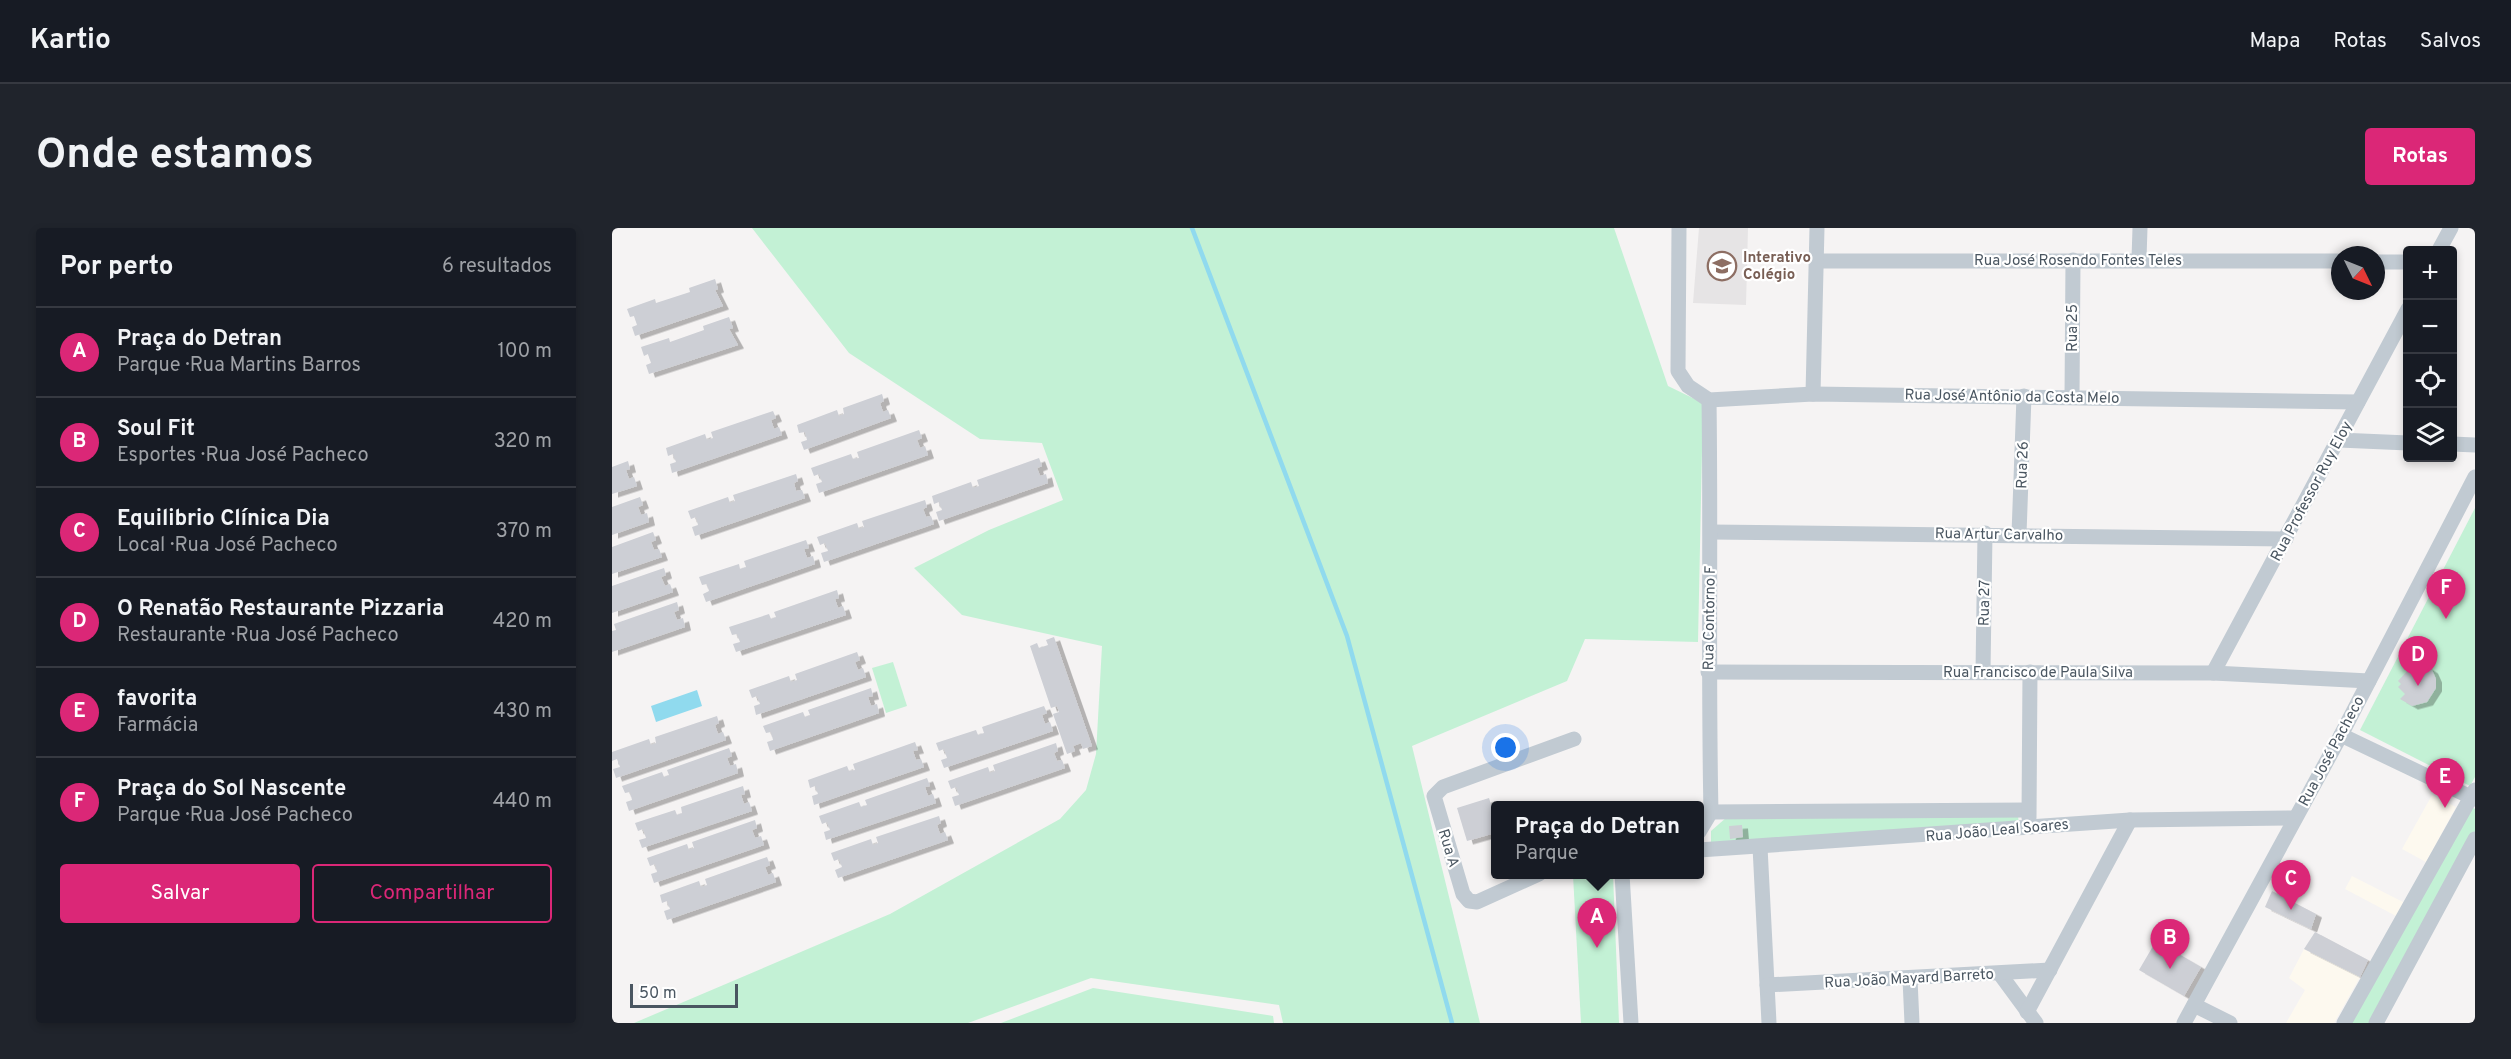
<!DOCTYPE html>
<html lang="pt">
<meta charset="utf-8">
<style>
:root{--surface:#171b24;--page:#20242c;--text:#f1f3f6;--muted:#9ea1a6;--line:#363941;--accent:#db2777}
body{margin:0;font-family:Overpass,sans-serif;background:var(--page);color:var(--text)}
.controls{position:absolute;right:18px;top:18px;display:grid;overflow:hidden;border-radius:6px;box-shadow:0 3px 9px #0003}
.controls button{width:54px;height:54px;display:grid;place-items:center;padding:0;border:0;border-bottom:2px solid var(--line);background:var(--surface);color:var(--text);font:30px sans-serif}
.compass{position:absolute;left:1719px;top:18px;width:54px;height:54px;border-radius:50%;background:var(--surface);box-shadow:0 3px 9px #0003;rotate:133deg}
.scale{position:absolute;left:18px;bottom:15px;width:108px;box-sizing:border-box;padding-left:6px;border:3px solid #4a5661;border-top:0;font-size:16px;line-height:21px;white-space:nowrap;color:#4a5661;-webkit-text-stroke:4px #fff;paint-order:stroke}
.you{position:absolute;left:894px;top:520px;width:21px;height:21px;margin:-15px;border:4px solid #fff;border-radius:50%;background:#1a73e8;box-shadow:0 0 0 9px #1a73e833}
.badge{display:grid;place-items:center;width:39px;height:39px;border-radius:50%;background:var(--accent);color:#fff;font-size:20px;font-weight:700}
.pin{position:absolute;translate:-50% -50px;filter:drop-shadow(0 2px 3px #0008)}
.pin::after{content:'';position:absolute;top:32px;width:21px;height:18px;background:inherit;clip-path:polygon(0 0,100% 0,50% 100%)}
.popup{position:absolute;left:879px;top:573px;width:213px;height:78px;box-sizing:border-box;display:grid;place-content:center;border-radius:6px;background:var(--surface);filter:drop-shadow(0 2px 4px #0005);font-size:20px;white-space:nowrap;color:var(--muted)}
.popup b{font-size:22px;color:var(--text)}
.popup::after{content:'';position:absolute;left:50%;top:100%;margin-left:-12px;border:12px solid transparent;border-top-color:var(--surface)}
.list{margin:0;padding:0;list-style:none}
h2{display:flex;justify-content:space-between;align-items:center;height:78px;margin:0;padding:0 24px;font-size:26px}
h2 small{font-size:20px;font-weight:400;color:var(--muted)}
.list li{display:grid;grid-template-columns:39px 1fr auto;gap:18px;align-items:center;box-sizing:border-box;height:90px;padding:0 24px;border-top:2px solid var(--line)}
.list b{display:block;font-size:22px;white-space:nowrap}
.list p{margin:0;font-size:20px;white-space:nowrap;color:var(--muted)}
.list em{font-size:20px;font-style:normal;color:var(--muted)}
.actions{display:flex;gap:12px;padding:18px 24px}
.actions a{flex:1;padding:14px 0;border:2px solid var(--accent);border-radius:6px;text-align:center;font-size:21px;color:var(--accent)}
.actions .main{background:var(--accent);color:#fff}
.icon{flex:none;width:33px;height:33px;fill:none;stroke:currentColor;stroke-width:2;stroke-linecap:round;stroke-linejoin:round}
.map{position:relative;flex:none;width:1863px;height:795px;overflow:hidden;border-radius:6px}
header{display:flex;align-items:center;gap:36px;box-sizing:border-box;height:84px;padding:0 30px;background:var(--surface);border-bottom:2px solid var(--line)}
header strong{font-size:28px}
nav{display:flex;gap:33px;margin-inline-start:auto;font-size:21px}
.intro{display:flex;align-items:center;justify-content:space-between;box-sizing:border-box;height:144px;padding:0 36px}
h1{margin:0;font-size:42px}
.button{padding:15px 27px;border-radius:6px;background:var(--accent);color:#fff;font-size:21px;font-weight:700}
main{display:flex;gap:36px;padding:0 36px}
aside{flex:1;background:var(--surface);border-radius:6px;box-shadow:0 3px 9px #0003}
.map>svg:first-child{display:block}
.commercial{fill:#fdf9ef}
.education{fill:#e6e4e5}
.green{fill:#c3f1d5}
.water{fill:#90daee}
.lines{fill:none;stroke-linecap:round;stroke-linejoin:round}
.stream{stroke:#90daee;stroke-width:4.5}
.building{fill:#cdcfd5;filter:url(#shadow)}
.minor{stroke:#c1cad2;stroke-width:15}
.labels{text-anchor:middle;stroke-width:4.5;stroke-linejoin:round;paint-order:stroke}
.education-label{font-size:15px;font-weight:bold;fill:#785e54;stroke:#fff;text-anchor:start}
.street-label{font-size:15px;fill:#4a5661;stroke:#fff}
</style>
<header>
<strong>Kartio</strong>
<nav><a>Mapa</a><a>Rotas</a><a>Salvos</a></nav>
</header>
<div class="intro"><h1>Onde estamos</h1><a class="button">Rotas</a></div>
<main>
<aside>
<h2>Por perto<small>6 resultados</small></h2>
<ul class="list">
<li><span class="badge">A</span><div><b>Praça do Detran</b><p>Parque · Rua Martins Barros</p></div><em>100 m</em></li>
<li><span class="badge">B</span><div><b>Soul Fit</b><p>Esportes · Rua José Pacheco</p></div><em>320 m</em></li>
<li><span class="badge">C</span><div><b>Equilibrio Clínica Dia</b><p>Local · Rua José Pacheco</p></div><em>370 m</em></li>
<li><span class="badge">D</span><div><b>O Renatão Restaurante Pizzaria</b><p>Restaurante · Rua José Pacheco</p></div><em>420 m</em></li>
<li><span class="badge">E</span><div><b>favorita</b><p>Farmácia</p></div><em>430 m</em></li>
<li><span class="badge">F</span><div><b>Praça do Sol Nascente</b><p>Parque · Rua José Pacheco</p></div><em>440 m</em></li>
</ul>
<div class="actions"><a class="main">Salvar</a><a>Compartilhar</a></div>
</aside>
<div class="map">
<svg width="1863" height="795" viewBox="0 0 1863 795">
<defs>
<filter id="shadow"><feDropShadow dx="6" dy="3.5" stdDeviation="0" flood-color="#0004"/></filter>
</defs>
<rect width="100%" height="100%" fill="#f5f3f3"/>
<g class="commercial">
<polygon points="1820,567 1844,579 1814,634 1790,621"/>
<polygon points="1740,648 1791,674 1784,688 1733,661"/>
<polygon points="1692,721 1748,749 1722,795 1674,795 1693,762 1677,750"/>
</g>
<polygon class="education" points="1087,0 1136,0 1134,77 1081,75"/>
<g class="green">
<polygon points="140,0 1002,0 1056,158 1091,175 1086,414 973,411 955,453 800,518 868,795 671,795 667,777 479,750 356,795 22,795 278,686 448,591 474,562 484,526 490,418 350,387 302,340 377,302 451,272 430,215 368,211 237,125"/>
<polygon points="1863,280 1863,549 1858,558 1748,502"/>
<polygon points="281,434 295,478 274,485 260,440"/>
<polygon points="1856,577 1863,581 1863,608 1760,795 1738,795"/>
<polygon points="1406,587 1407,598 1099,617 1099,603 1115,589"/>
<polygon points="961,647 1001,647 1007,795 969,795"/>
<polygon points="481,760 661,788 662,795 389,795"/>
</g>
<polygon class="water" points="85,462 90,478 44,494 39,478"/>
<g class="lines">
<polyline class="stream" points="580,0 735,408 840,795"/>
</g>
<g class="building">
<polygon points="103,51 106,61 103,62 111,78 23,108 20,99 25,97 22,88 18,89 15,81 43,71 44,75 78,64 77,60"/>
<polygon points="117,89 121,100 117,101 126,117 37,146 34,137 39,135 36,126 32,128 29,119 57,110 58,114 92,102 91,98"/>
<polygon points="270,166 272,173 268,175 271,184 276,182 279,190 192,222 189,214 195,212 193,204 187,205 185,197 225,182 227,188 232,186 231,180"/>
<polygon points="161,183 164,190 159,192 162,201 167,199 170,207 60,245 58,236 64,234 61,226 56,228 54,220 93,206 95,212 101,210 99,204"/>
<polygon points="307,202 310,210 305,212 308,220 313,218 316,227 207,265 204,256 210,254 207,246 202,248 199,240 239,226 241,231 247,230 245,224"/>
<polygon points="427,230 430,238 425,240 428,248 434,246 436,255 327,293 324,284 330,282 327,274 322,276 320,268 359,254 361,260 367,258 365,252"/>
<polygon points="16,233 18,241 14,242 17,251 22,249 25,258 0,266 0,239"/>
<polygon points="184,246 186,253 182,255 184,263 190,262 193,270 83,308 80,299 86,297 84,289 79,291 76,283 116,269 118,275 123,273 121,267"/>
<polygon points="28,269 31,277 26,279 29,287 35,285 37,294 0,307 0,279"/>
<polygon points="313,272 315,279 311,281 314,289 319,288 322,296 212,334 209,325 216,323 213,315 208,317 205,309 245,295 247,301 252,299 250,293"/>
<polygon points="41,304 44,312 39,314 42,322 47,321 50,329 0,346 0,319"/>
<polygon points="194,312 197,320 192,321 195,330 201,328 203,336 94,374 91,366 97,363 95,356 90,357 87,349 127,336 128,341 134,339 132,333"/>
<polygon points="52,340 54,347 49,349 53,358 58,356 61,364 0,385 0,358"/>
<polygon points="225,362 227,370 223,371 226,380 231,378 234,387 124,424 121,416 128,414 125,406 120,407 117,399 157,386 159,391 164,389 162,384"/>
<polygon points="65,374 67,382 62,384 65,392 71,390 73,399 0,424 0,403 4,402 2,396"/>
<polygon points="442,409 480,518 471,521 469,515 461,518 463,523 455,526 441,486 447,484 445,478 439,480 418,418 425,415 427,420 436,417 434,412"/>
<polygon points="245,424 248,432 243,434 246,442 251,440 254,449 144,487 142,478 148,476 145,468 140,470 137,462 177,448 179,454 185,452 183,446"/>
<polygon points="1809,435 1820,442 1824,451 1824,460 1815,474 1800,478 1788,471 1793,466 1786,459 1789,456 1786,453 1798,440 1802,442"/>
<polygon points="259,460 261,468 256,469 259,478 265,476 267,485 158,523 155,514 161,512 159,504 154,505 151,498 191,484 193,489 198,487 196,482"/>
<polygon points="432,478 435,485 430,487 433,496 438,494 441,503 332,540 329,532 335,530 332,521 327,523 324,515 364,502 366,507 372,505 370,499"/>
<polygon points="105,488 107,495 103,497 106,506 111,504 114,512 4,550 1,541 8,539 5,531 0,533 0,524 37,511 39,517 44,515 43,509"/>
<polygon points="303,514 306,522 301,523 304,532 309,531 312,539 202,577 200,568 206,566 203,558 198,560 196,552 235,538 237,543 243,542 241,536"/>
<polygon points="444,515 446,523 442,525 445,533 450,532 453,540 343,578 340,569 347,567 344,559 339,561 336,553 376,539 378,545 383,543 381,537"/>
<polygon points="117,520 120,528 115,530 118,538 124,536 126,545 17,583 14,574 20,572 18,564 13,565 10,558 50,544 52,549 57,547 55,542"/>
<polygon points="315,550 318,558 313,559 316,568 321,566 324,575 214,612 212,604 218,602 215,594 210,596 207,588 247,574 249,579 255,577 253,572"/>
<polygon points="131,558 133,566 129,567 132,576 137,574 140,583 30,620 27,612 34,610 31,601 26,603 23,595 63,582 65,587 70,585 69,579"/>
<polygon points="877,570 883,589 883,605 855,613 845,580"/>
<polygon points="327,588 329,595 325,597 328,606 333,604 336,612 226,650 223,642 230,639 227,631 222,633 219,625 259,611 261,617 266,615 264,609"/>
<polygon points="143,592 145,600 140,602 143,610 149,608 152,617 42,655 39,646 45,644 43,636 38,638 35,630 75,616 77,622 82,620 80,614"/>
<polygon points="1130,597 1131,609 1118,611 1117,598"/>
<polygon points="155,629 158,637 153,639 156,647 161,645 164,654 55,692 52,683 58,681 55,673 50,675 48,667 87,653 89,659 95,657 93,651"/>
<polygon points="1660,663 1704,686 1699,701 1653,679"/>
<polygon points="1703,704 1756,732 1748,749 1692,721"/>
<polygon points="1544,713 1589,739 1572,768 1527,742"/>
</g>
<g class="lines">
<g class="minor">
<polyline points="1067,0 1066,143 1076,158 1097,172 1201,166 1746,174"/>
<polyline points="1827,22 1839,0"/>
<polyline points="1527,31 1528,0"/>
<polyline points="1205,33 1728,33"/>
<polyline points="1764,34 1796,34"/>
<polyline points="1201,166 1205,0"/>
<polyline points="1460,169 1461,32"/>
<polyline points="1727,212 1796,215"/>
<polyline points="1840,216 1863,217"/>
<polyline points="1099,304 1674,311"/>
<polyline points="1407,306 1412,168"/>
<polyline points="1096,444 1601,445 1757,453"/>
<polyline points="1371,444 1373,305"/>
<polyline points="1601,445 1796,81"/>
<polyline points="1729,507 1863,571"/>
<polyline points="1099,584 1416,582"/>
<polyline points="1417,590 1418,444"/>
<path d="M1087,604L1099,584C1096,447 1099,309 1097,172"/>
<polyline points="1148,619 1157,795"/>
<polyline points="1087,622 1518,592 1683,590"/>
<polyline points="927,646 865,674 857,673 851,666 822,568 831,559 962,511"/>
<polyline points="1010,646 1019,795"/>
<polyline points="1388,746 1424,795"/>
<polyline points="1298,751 1300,795"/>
<polyline points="1155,757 1438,742"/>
<polyline points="1582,777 1618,795"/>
<polyline points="1415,784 1518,592"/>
<polyline points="1572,795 1729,507 1863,249"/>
<polyline points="1732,795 1863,562"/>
<polyline points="1764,795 1863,611"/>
</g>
</g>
<defs>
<g id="school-ring" transform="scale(1.5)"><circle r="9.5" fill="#fff" stroke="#8d6e63" stroke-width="1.5"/><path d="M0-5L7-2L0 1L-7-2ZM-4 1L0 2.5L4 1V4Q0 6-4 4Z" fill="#8d6e63"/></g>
</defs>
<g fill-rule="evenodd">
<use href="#school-ring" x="1110" y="38"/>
</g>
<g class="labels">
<g class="education-label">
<text x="1131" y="34">Interativo<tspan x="1131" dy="17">Colégio</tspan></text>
</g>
<g class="street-label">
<text x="1466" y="37">Rua José Rosendo Fontes Teles</text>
<text transform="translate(1460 100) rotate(-90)" y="5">Rua 25</text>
<text transform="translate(1400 168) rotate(1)" y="5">Rua José Antônio da Costa Melo</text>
<text transform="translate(1410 237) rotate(-88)" y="5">Rua 26</text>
<text transform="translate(1699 263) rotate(-62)" y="5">Rua Professor Ruy Eloy</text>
<text transform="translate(1387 306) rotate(1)" y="5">Rua Artur Carvalho</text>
<text transform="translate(1372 375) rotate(-89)" y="5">Rua 27</text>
<text transform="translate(1097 390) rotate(-89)" y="5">Rua Contorno F</text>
<text x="1426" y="449">Rua Francisco de Paula Silva</text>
<text transform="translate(1719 523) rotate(-62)" y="5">Rua José Pacheco</text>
<text transform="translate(1385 602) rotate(-5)" y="5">Rua João Leal Soares</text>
<text transform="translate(837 620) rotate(73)" y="5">Rua A</text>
<text transform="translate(1297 750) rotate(-3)" y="5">Rua João Mayard Barreto</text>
</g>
</g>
</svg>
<div class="controls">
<button>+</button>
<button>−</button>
<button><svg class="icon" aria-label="locate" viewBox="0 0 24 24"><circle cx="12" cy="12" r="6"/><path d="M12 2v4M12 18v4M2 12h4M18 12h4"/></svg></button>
<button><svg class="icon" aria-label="layers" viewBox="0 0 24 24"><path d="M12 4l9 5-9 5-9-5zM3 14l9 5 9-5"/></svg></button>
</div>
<svg class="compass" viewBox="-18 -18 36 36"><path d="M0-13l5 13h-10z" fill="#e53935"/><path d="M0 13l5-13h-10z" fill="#9ea1a6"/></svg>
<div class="scale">50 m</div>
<div class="you"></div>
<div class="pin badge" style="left:985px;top:720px">A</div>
<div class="popup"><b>Praça do Detran</b>Parque</div>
<div class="pin badge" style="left:1558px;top:741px">B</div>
<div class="pin badge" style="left:1679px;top:682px">C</div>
<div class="pin badge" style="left:1806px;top:458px">D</div>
<div class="pin badge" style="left:1833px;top:580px">E</div>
<div class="pin badge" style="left:1834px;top:391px">F</div>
</div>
</main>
